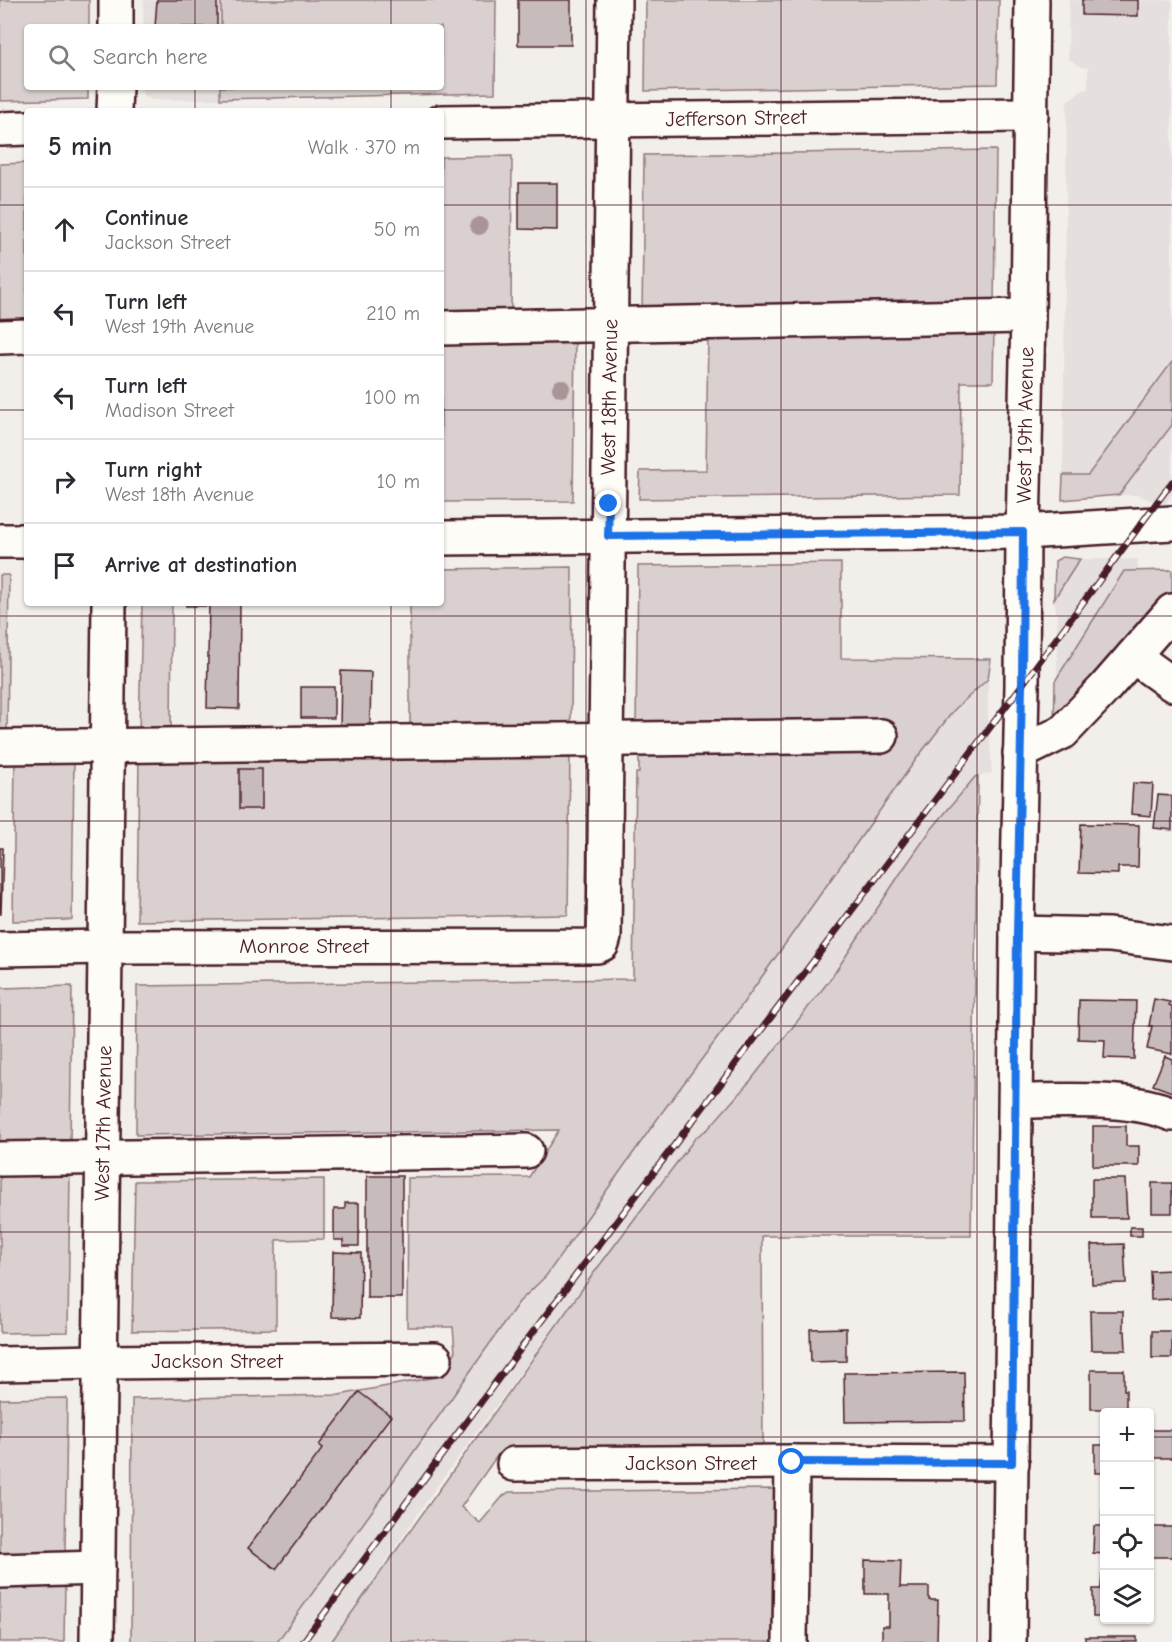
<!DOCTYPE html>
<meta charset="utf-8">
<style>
:root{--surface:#fff;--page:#f2f2f3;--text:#2b2b33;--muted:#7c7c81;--line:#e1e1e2}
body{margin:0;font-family:"Comic Neue",sans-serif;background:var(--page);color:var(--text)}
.controls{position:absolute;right:18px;bottom:18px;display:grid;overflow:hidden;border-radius:6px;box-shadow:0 2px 4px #0004}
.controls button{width:54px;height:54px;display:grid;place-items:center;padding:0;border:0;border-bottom:2px solid var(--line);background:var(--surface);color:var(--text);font:30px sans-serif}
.stop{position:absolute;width:18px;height:18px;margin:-14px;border:4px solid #1a73e8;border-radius:50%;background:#fff}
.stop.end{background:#1a73e8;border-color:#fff;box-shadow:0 2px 6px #0008}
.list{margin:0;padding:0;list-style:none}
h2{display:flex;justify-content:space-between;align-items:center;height:78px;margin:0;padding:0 24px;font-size:26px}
h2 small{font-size:20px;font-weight:400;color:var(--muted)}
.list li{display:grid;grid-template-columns:39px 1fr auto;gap:18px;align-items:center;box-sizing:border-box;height:84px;padding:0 24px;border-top:2px solid var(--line)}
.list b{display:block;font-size:22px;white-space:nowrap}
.list p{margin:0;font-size:20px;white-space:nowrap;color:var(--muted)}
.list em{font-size:20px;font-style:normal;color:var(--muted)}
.icon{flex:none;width:33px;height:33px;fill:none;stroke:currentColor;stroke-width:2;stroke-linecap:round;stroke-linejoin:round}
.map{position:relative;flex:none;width:1172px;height:1642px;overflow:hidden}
.search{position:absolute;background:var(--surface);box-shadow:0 2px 4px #0004;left:24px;top:24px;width:420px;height:66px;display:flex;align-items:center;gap:15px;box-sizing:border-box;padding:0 21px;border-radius:6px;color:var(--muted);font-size:22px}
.panel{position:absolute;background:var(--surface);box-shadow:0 2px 4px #0004;left:24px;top:108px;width:420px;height:498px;border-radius:6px}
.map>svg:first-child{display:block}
.built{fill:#e5dfdd}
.green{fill:#d9d0cf;stroke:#92787d;stroke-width:1.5}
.building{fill:#c8bbbb;stroke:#4a1f2b;stroke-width:1.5}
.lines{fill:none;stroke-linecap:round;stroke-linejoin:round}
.minor-casing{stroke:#4a1f2b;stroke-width:38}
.minor{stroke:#fdfcf7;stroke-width:33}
.rail-casing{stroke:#4a1f2b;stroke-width:7}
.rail{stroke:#fdfcf7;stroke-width:4.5;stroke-dasharray:14;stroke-linecap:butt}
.tree{fill:#a99598}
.route{stroke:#1a73e8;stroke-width:8}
.grid{fill:none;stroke:#4a1f2b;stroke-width:1.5;stroke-opacity:0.55}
.labels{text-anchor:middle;stroke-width:6;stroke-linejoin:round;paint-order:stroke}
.street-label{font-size:21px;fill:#4a1f2b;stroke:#fdfcf7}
</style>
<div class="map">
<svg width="1172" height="1642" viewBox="0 0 1172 1642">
<rect width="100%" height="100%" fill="#f2efeb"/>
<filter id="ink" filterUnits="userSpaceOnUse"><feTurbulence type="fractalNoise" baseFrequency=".0167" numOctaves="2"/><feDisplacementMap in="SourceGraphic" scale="12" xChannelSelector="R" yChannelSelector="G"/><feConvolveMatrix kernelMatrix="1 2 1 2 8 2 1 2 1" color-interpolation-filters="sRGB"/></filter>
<g filter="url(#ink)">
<g class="built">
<polygon points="144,0 221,0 221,27 143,27"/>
<polygon points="1069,0 1172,0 1172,362 1088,475 1063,475 1067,101 1083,90 1088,89 1088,68 1081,67 1068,58"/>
<polygon points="142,87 220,87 220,99 151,100 143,95"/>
<polygon points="1172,426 1172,495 1166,503 1159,504 1138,495 1119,495"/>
<polygon points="1080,559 1138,559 1138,571 1124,571 1057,677 1057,617 1054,599"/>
<polygon points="988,679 988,715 992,773 975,777 957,797 904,868 832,977 751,1080 708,1129 696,1137 593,1274 435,1489 331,1642 277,1642 375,1507 519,1302 547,1276 663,1111 734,1016 917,758 954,710"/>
</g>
<g class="green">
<polygon points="0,0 89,0 89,27 27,27 27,87 88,87 88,99 0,101"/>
<polygon points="221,0 496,0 495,93 220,99 220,87 441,87 441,27 221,27"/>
<polygon points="646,0 999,0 997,84 645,91"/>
<polygon points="996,150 994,309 642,316 644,155"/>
<polygon points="512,156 511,317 441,318 441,157"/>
<polygon points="27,163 27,325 0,325 0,164"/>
<polygon points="994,328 993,382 961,382 960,495 639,499 640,471 706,470 708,333"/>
<polygon points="575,336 573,501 441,502 441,338"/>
<polygon points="1172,362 1172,425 1119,495 1062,500 1063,475 1088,475"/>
<polygon points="1062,557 1080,559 1054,599 1055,561"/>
<polygon points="841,563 841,658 991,659 988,679 954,710 917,758 734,1016 663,1111 546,1276 519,1302 375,1507 277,1642 131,1642 132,1399 339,1395 436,1377 455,1353 453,1327 407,1327 408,1178 529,1177 559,1130 136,1135 137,986 633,979 636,773 639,773 639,752 636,725 638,566"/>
<polygon points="572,567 571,727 410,730 410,603 441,603 441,569"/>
<polygon points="1172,570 1172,593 1070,719 1054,727 1055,681 1124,571"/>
<polygon points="0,575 9,575 7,736 0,736"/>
<polygon points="142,603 172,603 171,733 139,734"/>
<polygon points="570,749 568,915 137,921 139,756"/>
<polygon points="15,757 74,757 72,920 13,921"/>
<polygon points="978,776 971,1236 762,1236 763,1451 499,1453 461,1507 480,1523 503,1496 509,1492 781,1489 778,1642 331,1642 593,1274 696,1137 708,1129 751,1080 832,977 904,868 930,831 975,777"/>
<polygon points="72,986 70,1147 0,1148 0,988"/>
<polygon points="70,1169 68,1332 0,1333 0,1170"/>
<polygon points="324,1179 324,1239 276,1240 276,1329 132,1331 135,1181"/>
<polygon points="67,1398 65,1557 0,1559 0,1399"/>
<polygon points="65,1582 64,1642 0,1642 0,1583"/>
</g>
<g class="building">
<polygon points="157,0 217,0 217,27 155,27"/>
<rect x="518" y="0" width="53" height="45"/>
<polygon points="1082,0 1138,0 1138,16 1082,15"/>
<polygon points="519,183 557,183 557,230 519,229"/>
<rect x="186" y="603" width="23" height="3"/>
<polygon points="209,603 240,603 239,709 207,708"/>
<polygon points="341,671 371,672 370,729 340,729"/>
<rect x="301" y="687" width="33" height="31"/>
<rect x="239" y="769" width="23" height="40"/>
<polygon points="1133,783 1153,784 1151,816 1131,814"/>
<polygon points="1158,795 1172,796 1172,830 1154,828"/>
<polygon points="1081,824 1139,825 1138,867 1118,867 1118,874 1079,873"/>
<polygon points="0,848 3,848 1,914 0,914"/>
<polygon points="1154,999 1170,1002 1169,1005 1172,1006 1172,1054 1147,1049 1152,1026 1149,1026"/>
<polygon points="1079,1000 1136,1001 1134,1059 1104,1058 1105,1040 1078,1039"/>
<polygon points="1165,1056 1172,1059 1172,1092 1153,1085"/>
<polygon points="1093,1126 1126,1126 1126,1146 1139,1146 1139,1166 1093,1166"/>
<rect x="367" y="1176" width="35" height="122"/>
<polygon points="1092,1179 1125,1179 1127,1218 1092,1218"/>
<rect x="1152" y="1183" width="20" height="30"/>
<polygon points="345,1203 359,1203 359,1246 343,1246 343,1240 334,1240 334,1209 345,1209"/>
<rect x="1130" y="1227" width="12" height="9"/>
<polygon points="1124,1244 1126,1283 1092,1284 1091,1245"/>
<polygon points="333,1252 361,1253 360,1318 332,1317"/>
<polygon points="1172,1270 1172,1299 1151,1300 1150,1271"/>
<polygon points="1090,1311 1123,1311 1123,1331 1125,1331 1126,1350 1091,1350"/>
<polygon points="846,1328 846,1361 811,1362 810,1329"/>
<rect x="1152" y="1331" width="20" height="27"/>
<polygon points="1091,1370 1124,1370 1124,1390 1126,1390 1126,1409 1091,1409"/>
<polygon points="964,1372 965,1421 845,1422 844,1373"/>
<polygon points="359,1392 391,1416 276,1569 248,1548 323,1448 319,1445"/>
<polygon points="1103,1430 1104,1430 1104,1473 1095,1473 1095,1445 1103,1445"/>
<rect x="1150" y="1430" width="22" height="28"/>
<polygon points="1102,1510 1104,1510 1104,1554 1093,1553 1094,1526 1102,1526"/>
<rect x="1150" y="1527" width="22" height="30"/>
<polygon points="865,1560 901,1561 900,1587 929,1587 929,1600 938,1600 937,1642 882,1642 882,1626 889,1626 889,1594 865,1594"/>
<polygon points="1102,1574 1104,1574 1104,1617 1093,1617 1093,1589 1101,1589"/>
<rect x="1085" y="1637" width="52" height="5"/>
</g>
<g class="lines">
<g class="minor-casing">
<g id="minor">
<polyline points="116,27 116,0"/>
<polyline points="114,111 115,87"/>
<polyline points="441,122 1031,115"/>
<polyline points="0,129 27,128"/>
<polyline points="441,328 1028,316"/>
<polyline points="0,337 27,336"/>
<polyline points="441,538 1023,532 1172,523"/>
<polyline points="0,541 27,541"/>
<polyline points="1133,656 1172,684"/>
<polyline points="0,747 881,736"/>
<polyline points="1020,753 1063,732 1104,689 1172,611"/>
<polyline points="1017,933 1109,935 1172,943"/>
<polyline points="0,949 105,947 597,946 602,944 604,937 614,0"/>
<path d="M1016,1101C1063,1101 1129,1096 1172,1114"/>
<polyline points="0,1159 526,1151"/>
<polyline points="0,1364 100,1362 435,1359"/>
<polyline points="514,1464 792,1462 1012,1463"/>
<polyline points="0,1571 98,1568"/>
<polyline points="97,1642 109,603"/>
<polyline points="790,1642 792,1462"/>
<polyline points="1009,1642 1017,933 1022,685 1023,532 1028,316 1032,0"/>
</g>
</g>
<use href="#minor" class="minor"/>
<g class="rail-casing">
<polyline id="rail" points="303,1642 527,1340 1022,685 1172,482"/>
</g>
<use href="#rail" class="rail"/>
</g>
<g class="tree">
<circle cx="479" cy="226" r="9"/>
<circle cx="561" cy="388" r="9"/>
</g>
</g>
<g class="lines" filter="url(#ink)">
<polyline class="route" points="609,504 608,536 1023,532 1022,686 1017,933 1012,1463 792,1462"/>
</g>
<path class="grid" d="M195,0V27M391,0V27M586,0V1642M781,0V1642M977,0V1642M195,87V111M391,87V111M0,205H27M441,205H1172M0,410H27M441,410H1172M195,603V1642M391,603V1642M0,616H1172M0,821H1172M0,1026H1172M0,1232H1172M0,1437H1104M1150,1437H1172"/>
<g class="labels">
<g class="street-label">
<text transform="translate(736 118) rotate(-1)" y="7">Jefferson Street</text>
<text transform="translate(609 397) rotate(-89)" y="7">West 18th Avenue</text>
<text transform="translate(1025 425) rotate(-89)" y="7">West 19th Avenue</text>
<text x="304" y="953">Monroe Street</text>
<text transform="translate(103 1123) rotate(-89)" y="7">West 17th Avenue</text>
<text x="217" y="1368">Jackson Street</text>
<text x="691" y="1470">Jackson Street</text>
</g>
</g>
</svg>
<div class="controls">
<button>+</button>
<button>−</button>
<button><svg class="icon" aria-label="locate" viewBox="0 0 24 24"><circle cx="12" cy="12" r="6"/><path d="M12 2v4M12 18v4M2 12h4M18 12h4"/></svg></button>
<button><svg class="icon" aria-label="layers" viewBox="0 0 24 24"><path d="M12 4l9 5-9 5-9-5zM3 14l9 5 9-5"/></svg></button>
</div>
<div class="stop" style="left:792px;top:1462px"></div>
<div class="stop end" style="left:609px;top:504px"></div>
<div class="search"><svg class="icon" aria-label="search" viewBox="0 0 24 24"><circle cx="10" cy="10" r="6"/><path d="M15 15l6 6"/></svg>Search here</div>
<section class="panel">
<h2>5 min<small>Walk · 370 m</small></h2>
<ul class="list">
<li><svg class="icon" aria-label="ahead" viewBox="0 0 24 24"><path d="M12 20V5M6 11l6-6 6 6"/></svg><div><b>Continue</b><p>Jackson Street</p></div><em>50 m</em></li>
<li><svg class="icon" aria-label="left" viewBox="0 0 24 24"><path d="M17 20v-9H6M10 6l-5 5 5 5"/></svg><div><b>Turn left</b><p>West 19th Avenue</p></div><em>210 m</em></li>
<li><svg class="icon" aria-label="left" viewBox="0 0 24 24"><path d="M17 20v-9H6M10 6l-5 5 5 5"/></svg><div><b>Turn left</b><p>Madison Street</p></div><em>100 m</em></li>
<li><svg class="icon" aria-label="right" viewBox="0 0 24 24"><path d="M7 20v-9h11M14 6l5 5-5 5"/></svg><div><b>Turn right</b><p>West 18th Avenue</p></div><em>10 m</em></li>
<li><svg class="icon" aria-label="arrive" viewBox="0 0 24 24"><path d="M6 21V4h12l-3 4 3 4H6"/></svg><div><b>Arrive at destination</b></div></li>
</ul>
</section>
</div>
